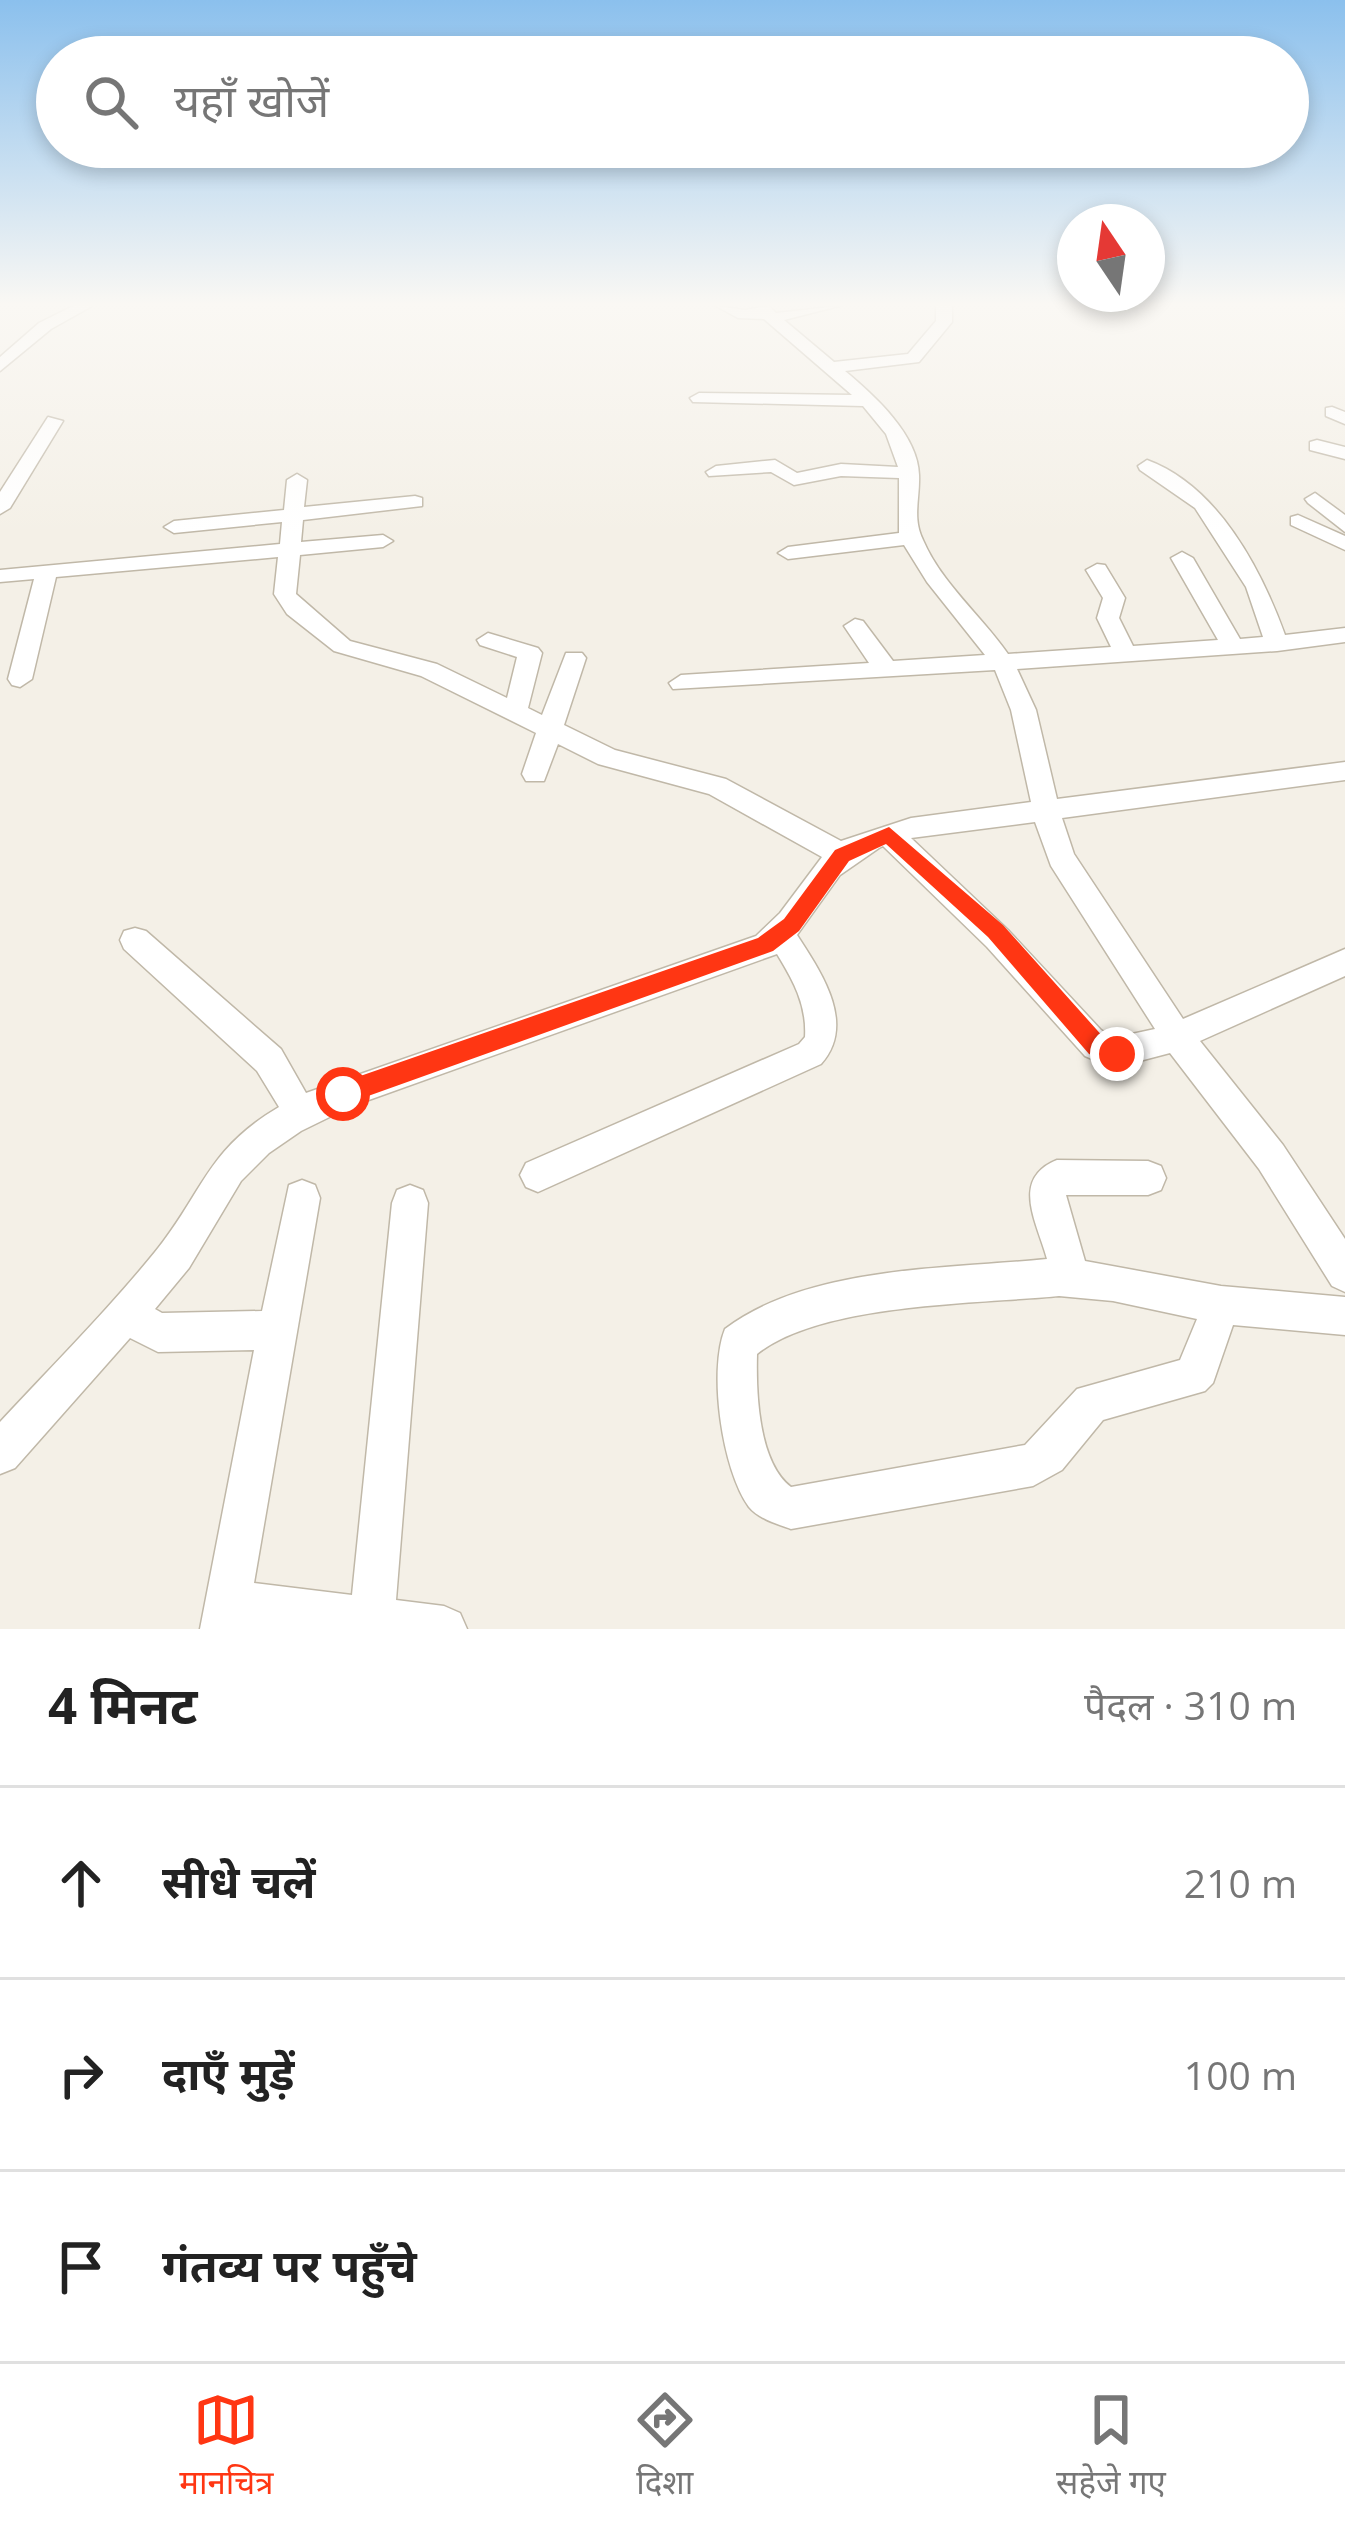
<!DOCTYPE html>
<html lang="hi">
<meta charset="utf-8">
<style>
:root{--surface:#fff;--page:#f2f2f2;--text:#222;--muted:#767676;--line:#e0e0e0;--accent:#ff3613}
body{margin:0;font-family:"Open Sans","Noto Sans Devanagari",sans-serif;background:var(--page);color:var(--text)}
.compass{position:absolute;left:1057px;top:204px;width:108px;height:108px;border-radius:50%;background:var(--surface);box-shadow:0 6px 18px #0003;rotate:347deg}
.stop{position:absolute;width:36px;height:36px;margin:-27px;border:9px solid #ff3613;border-radius:50%;background:#fff}
.stop.end{background:#ff3613;border-color:#fff;box-shadow:0 3px 12px #0008}
.list{margin:0;padding:0;list-style:none}
h2{display:flex;justify-content:space-between;align-items:center;height:156px;margin:0;padding:0 48px;font-size:51px}
h2 small{font-size:39px;font-weight:400;color:var(--muted)}
.list li{display:grid;grid-template-columns:78px 1fr auto;gap:36px;align-items:center;box-sizing:border-box;height:192px;padding:0 48px;border-top:3px solid var(--line)}
.list b{display:block;font-size:45px;white-space:nowrap}
.list em{font-size:39px;font-style:normal;color:var(--muted)}
.icon{flex:none;width:66px;height:66px;fill:none;stroke:currentColor;stroke-width:2;stroke-linecap:round;stroke-linejoin:round}
.map{position:relative;flex:none;width:1345px;height:1629px;overflow:hidden}
.search{position:absolute;background:var(--surface);box-shadow:0 6px 18px #0003;left:36px;right:36px;top:36px;height:132px;display:flex;align-items:center;gap:30px;box-sizing:border-box;padding:0 42px;border-radius:66px;color:var(--muted);font-size:45px}
.sheet{height:732px;background:var(--surface)}
nav{display:flex;justify-content:space-around;align-items:center;box-sizing:border-box;height:168px;border-top:3px solid var(--line);background:var(--surface);font-size:33px;color:var(--muted)}
nav a{display:grid;justify-items:center;gap:6px}
nav .on{color:var(--accent)}
.map>svg:first-child{display:block}
.lines{fill:none;stroke-linecap:round;stroke-linejoin:round}
.minor-casing{stroke:#c0b8a8;stroke-width:3}
.minor{fill:#fff;fill-rule:evenodd}
.route{fill:#ff3613}
</style>
<div class="map">
<svg width="1345" height="1629" viewBox="0 0 1345 1629">
<rect width="100%" height="100%" fill="#f4f0e7"/>
<g class="lines">
<g class="minor-casing">
<g id="minor">
<polygon points="73,306 92,306 51,329 0,371 0,357 39,323"/>
<path d="M716,306L745,310L769,306L776,313L839,306L784,320L834,362L908,354L936,321V306H952V322L919,362L845,371C875,396 918,435 919,475C920,498 912,518 923,540C942,584 981,615 1008,654L1111,647L1097,618L1103,598L1086,570L1097,564L1105,565L1125,598L1119,618L1133,646L1218,640L1171,558L1182,552L1193,558L1240,639L1263,637L1246,587L1195,508L1140,470L1138,466L1147,460C1218,486 1261,569 1285,635L1345,628V642L1277,651L1017,669L1036,710L1057,799L1345,762V780L1062,818L1074,854L1183,1019L1345,949V976L1200,1041L1283,1145L1345,1239V1292L1332,1286L1259,1169L1170,1053L1113,1068L1085,1056L987,947L883,846L879,848L840,875L797,935C821,972 857,1024 821,1064L538,1192L526,1187L520,1175L526,1163L799,1044L805,1037C807,1005 793,980 777,954L352,1106L301,1131L269,1153L241,1181L189,1268L155,1309L162,1313L262,1311L289,1185L302,1180L315,1185L320,1198L254,1583L352,1595L392,1203L397,1190L410,1185L423,1190L428,1203L396,1600L444,1606L460,1613L467,1629H200L254,1350L158,1352L130,1338L15,1468L0,1474V1422C52,1366 107,1311 155,1252C203,1193 206,1150 279,1107L257,1071L124,949L120,940L124,931L135,928L146,931L281,1049L306,1093L756,936L780,913L822,857L709,794L598,764L558,744L544,781H526L522,774L536,733L421,676L334,651L287,614L274,594L278,557L56,577L32,679L20,687L12,685L8,679L34,579L0,582V570L280,544L282,522L174,533L164,527L174,521L284,510L287,480L297,474L307,480L304,507L415,496L422,498V506L303,520L301,542L383,535L393,541L383,547L300,555L296,594L350,641L437,664L507,698L517,657L480,645L477,640L488,633L538,648L542,653L528,708L542,715L566,653H582L586,658L564,725L615,750L726,779L841,841L911,818L1031,802L1011,710L995,670L673,689L669,683L681,675L869,663L844,626L855,619L863,621L893,661L985,655L927,582L904,545L788,559L778,553L788,547L899,533V478L841,476L794,485L771,472L709,476L706,472L716,466L775,460L797,473L841,464L898,467L886,434L863,406L693,402L690,398L699,393L852,395L764,319L738,318ZM1035,822L1051,866L1155,1029L1113,1038L1101,1030L1008,930L911,838Z"/>
<polygon points="1332,407 1345,412 1345,424 1326,416 1326,408"/>
<polygon points="48,417 63,421 10,508 0,514 0,492"/>
<polygon points="1317,440 1345,447 1345,459 1310,450 1310,442"/>
<polygon points="1315,493 1345,515 1345,532 1308,503 1305,499"/>
<polygon points="1298,515 1345,536 1345,550 1291,525 1291,517"/>
<path d="M1057,1160L1148,1161L1161,1166L1166,1178L1161,1190L1148,1195H1066L1085,1261L1221,1286L1345,1297V1335L1233,1325L1213,1383L1205,1391L1103,1420L1062,1470L1033,1486L791,1529C777,1524 759,1519 749,1507C722,1470 708,1371 725,1329C808,1266 946,1269 1047,1259C1037,1222 1010,1179 1057,1160ZM1059,1296L1113,1301L1197,1319L1180,1360L1077,1389L1025,1445L791,1487C758,1462 756,1392 757,1354C821,1303 977,1304 1059,1296Z"/>
</g>
</g>
<use href="#minor" class="minor"/>
</g>
<linearGradient id="sky" x2="0" y2="1"><stop stop-color="#8bc0ed"/><stop offset="0.57" stop-color="#faf8f4"/><stop offset="1" stop-color="#faf8f4" stop-opacity="0"/></linearGradient>
<rect width="1345" height="534" fill="url(#sky)"/>
<polygon class="route" points="889,827 1003,925 1105,1039 1125,1046 1125,1061 1117,1065 1089,1054 988,937 886,844 849,861 799,931 773,951 343,1105 334,1101 331,1094 343,1082 758,938 784,919 835,850"/>
</svg>
<svg class="compass" viewBox="-18 -18 36 36"><path d="M0-13l5 13h-10z" fill="#e53935"/><path d="M0 13l5-13h-10z" fill="#767676"/></svg>
<div class="stop" style="left:343px;top:1094px"></div>
<div class="stop end" style="left:1117px;top:1054px"></div>
<div class="search"><svg class="icon" aria-label="search" viewBox="0 0 24 24"><circle cx="10" cy="10" r="6"/><path d="M15 15l6 6"/></svg>यहाँ खोजें</div>
</div>
<section class="sheet">
<h2>4 मिनट<small>पैदल · 310 m</small></h2>
<ul class="list">
<li><svg class="icon" aria-label="ahead" viewBox="0 0 24 24"><path d="M12 20V5M6 11l6-6 6 6"/></svg><div><b>सीधे चलें</b></div><em>210 m</em></li>
<li><svg class="icon" aria-label="right" viewBox="0 0 24 24"><path d="M7 20v-9h11M14 6l5 5-5 5"/></svg><div><b>दाएँ मुड़ें</b></div><em>100 m</em></li>
<li><svg class="icon" aria-label="arrive" viewBox="0 0 24 24"><path d="M6 21V4h12l-3 4 3 4H6"/></svg><div><b>गंतव्य पर पहुँचे</b></div></li>
</ul>
</section>
<nav>
<a class="on"><svg class="icon" aria-label="map" viewBox="0 0 24 24"><path d="M3 6l6-2 6 2 6-2v14l-6 2-6-2-6 2zM9 4v14M15 6v14"/></svg>मानचित्र</a>
<a><svg class="icon" aria-label="directions" viewBox="0 0 24 24"><path d="M12 3l9 9-9 9-9-9zM9 14v-3h6M13 9l2 2-2 2"/></svg>दिशा</a>
<a><svg class="icon" aria-label="saved" viewBox="0 0 24 24"><path d="M7 4h10v16l-5-4-5 4z"/></svg>सहेजे गए</a>
</nav>
